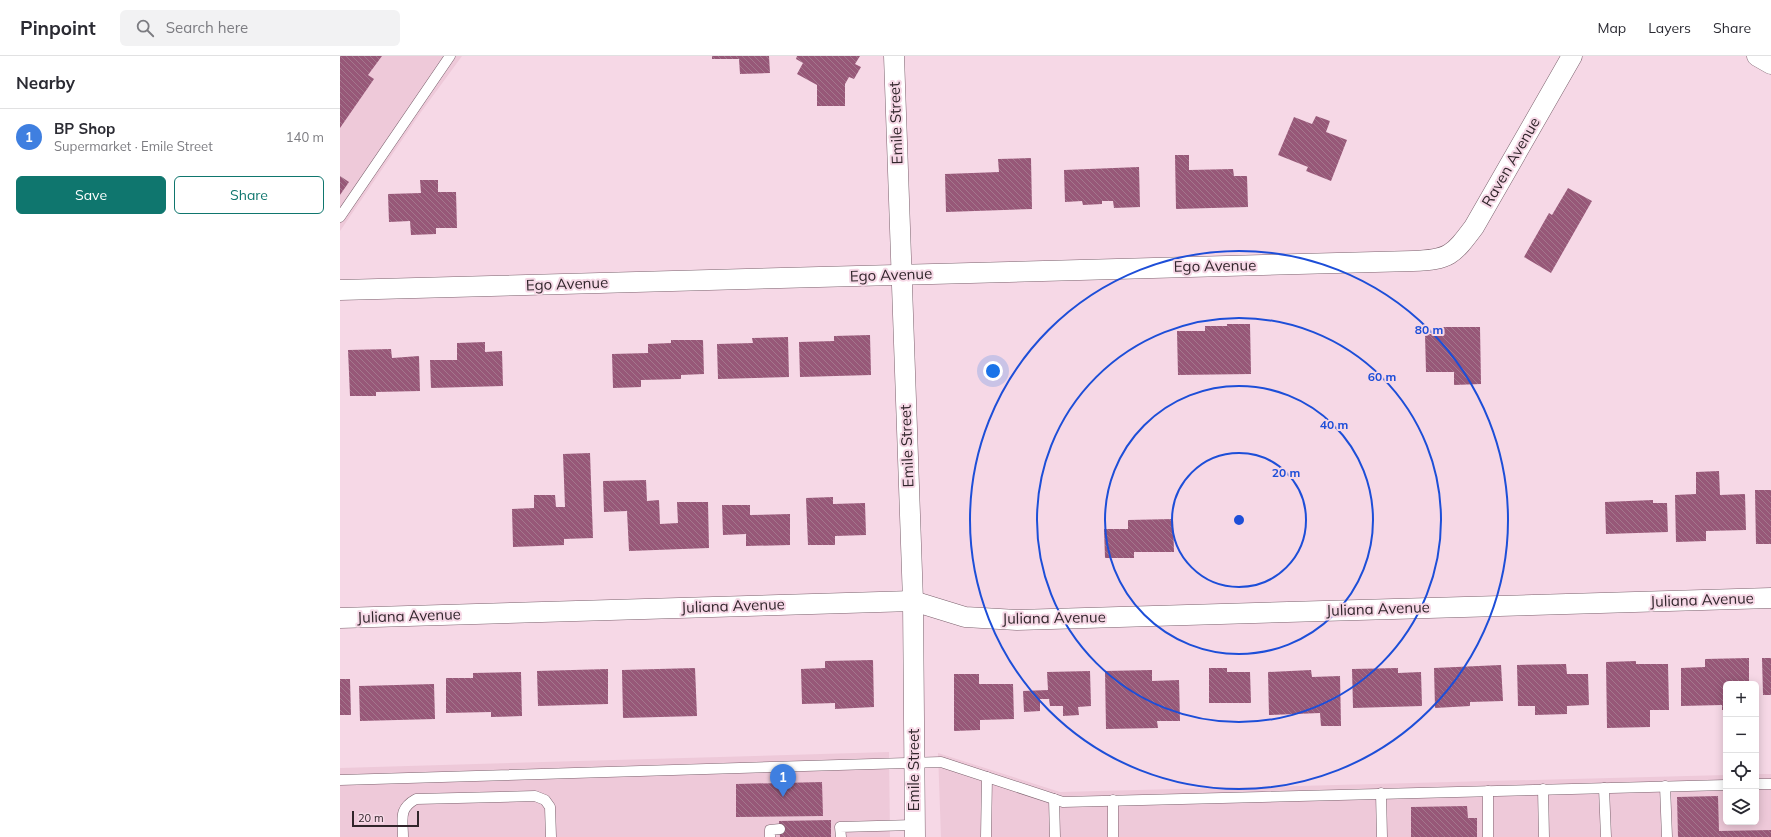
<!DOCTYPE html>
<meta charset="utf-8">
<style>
:root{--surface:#fff;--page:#f2f2f3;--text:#2b2b33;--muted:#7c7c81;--line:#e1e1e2;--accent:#0f766e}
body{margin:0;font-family:Mulish,sans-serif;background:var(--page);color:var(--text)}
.controls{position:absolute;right:12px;bottom:12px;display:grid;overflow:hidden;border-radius:6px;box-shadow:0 2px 10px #0003}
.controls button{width:36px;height:36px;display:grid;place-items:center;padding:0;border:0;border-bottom:1px solid var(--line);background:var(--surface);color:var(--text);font:20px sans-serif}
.scale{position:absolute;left:12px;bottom:10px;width:67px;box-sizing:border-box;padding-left:4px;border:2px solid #31252b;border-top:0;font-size:11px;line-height:14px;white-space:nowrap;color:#31252b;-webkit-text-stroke:3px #f6d8e6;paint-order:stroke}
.you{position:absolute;left:653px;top:315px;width:14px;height:14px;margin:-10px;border:3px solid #fff;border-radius:50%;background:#1a73e8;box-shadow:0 0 0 6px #1a73e833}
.badge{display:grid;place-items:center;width:26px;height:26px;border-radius:50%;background:var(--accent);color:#fff;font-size:13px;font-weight:700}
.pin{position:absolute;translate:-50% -33px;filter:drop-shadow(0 1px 2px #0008)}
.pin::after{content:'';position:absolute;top:21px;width:14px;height:12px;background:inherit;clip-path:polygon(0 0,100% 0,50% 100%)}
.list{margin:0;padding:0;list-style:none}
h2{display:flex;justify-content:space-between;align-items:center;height:52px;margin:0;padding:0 16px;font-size:17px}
h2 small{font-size:13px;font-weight:400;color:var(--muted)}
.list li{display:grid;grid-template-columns:26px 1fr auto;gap:12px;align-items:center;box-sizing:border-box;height:56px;padding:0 16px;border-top:1px solid var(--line)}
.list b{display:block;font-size:15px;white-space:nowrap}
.list p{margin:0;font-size:13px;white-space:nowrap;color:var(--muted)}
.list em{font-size:13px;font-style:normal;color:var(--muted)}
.actions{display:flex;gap:8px;padding:12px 16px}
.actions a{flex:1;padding:9px 0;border:1px solid var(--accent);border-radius:6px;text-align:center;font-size:14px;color:var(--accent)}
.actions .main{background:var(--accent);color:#fff}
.icon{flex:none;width:22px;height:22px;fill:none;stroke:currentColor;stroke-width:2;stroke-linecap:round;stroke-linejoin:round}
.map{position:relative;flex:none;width:1431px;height:781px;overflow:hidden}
header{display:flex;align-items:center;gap:24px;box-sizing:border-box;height:56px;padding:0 20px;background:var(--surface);border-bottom:1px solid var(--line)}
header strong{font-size:19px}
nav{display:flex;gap:22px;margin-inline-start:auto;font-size:14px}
.search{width:280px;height:36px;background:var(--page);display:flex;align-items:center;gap:10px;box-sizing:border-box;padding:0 14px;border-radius:6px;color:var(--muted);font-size:15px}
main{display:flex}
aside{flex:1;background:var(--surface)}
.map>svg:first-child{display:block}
.built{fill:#eec9d9}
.building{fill:url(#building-back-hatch)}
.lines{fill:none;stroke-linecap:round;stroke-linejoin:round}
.service-casing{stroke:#7b616d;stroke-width:11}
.minor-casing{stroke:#7b616d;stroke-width:21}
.service{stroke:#fff;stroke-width:10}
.minor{stroke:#fff;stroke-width:20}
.ring{fill:none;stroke:#1d4ed8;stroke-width:2}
.labels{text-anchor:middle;stroke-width:4;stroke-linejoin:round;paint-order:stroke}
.street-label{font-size:15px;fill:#31252b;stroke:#f6d8e6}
.centre{fill:#1d4ed8;stroke:#f6d8e6;stroke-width:2}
.ring-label{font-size:12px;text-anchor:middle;font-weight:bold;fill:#1d4ed8;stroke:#f6d8e6;stroke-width:4;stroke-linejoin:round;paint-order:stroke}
</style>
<header>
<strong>Pinpoint</strong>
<div class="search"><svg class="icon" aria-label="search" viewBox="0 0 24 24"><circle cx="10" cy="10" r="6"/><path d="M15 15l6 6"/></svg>Search here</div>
<nav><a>Map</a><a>Layers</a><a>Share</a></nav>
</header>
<main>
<aside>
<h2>Nearby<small></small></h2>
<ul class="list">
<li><span class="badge" style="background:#3f7fe0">1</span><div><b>BP Shop</b><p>Supermarket · Emile Street</p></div><em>140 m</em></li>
</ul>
<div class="actions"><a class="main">Save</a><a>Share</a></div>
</aside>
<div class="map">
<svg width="1431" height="781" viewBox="0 0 1431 781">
<defs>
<pattern id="building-back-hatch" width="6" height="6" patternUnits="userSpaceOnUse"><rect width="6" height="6" fill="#975878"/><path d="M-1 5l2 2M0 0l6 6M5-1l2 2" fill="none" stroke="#a4778d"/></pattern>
</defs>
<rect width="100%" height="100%" fill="#f6d8e6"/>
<g class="built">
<polygon points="0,0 122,0 81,56 0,175"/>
<polygon points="549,696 550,781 0,781 0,712"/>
<polygon points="598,697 720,736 1386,719 1386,766 1416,766 1416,718 1431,718 1431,781 601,781"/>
</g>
<g class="building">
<polygon points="0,0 42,0 28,19 34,23 0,72"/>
<polygon points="372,0 429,0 430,17 400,18 399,3 372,3"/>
<polygon points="457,0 520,0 515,8 521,11 514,23 509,21 505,28 505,50 477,50 477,29 457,18 463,7 456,3"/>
<polygon points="976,60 990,65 986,76 1007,84 991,125 966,115 968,111 938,99 954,61 972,68"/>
<polygon points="835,99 849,99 849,114 893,113 894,120 907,120 908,151 836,153"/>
<polygon points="691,102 692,153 606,156 605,118 659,116 658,103"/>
<polygon points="799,111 800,151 774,152 773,145 762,145 762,148 743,149 742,145 725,146 724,114"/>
<polygon points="0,120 9,126 0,139"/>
<polygon points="80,124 98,124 98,136 116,136 117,172 96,172 96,178 71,179 70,165 49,166 48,138 81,137"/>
<polygon points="1228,132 1252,145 1211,217 1184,201 1209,157 1212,159"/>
<polygon points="887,268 910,268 911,318 838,319 837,275 865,275 865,270 887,270"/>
<polygon points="1100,271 1140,271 1141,328 1114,329 1114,316 1086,316 1085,278 1100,278"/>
<polygon points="530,279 531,319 460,321 459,286 494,285 494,280"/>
<polygon points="448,281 449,321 378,323 377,288 413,287 412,282"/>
<polygon points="331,284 363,284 364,318 341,319 341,323 301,324 301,331 273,332 272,298 308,297 308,288 331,287"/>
<polygon points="145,286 145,296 162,295 163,330 91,332 90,304 117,304 117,287"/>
<polygon points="51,293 52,302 79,300 80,335 36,336 36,340 10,340 8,294"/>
<polygon points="250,397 253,482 224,483 224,489 173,491 172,453 194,452 194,439 215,439 216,451 225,451 223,398"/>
<polygon points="1379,415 1380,439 1405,438 1406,474 1366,475 1366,485 1336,486 1335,439 1356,438 1356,416"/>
<polygon points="306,424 307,445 319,444 320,468 338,467 337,446 368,446 369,492 289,495 287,455 264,456 263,425"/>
<polygon points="1415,434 1431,434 1431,488 1416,488"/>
<polygon points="493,441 493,448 525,447 526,479 495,480 495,489 468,489 466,442"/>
<polygon points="1313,444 1313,447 1327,447 1328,476 1266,478 1265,446"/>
<polygon points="382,449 410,449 410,459 450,458 450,489 406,490 406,478 383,479"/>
<polygon points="833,463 834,496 794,496 794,502 765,502 764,473 788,473 788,464"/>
<polygon points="1409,602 1409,628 1386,628 1386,654 1382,654 1382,649 1341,650 1341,612 1365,611 1365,603"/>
<polygon points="1422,602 1431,602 1431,639 1423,639"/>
<polygon points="533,604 534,651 495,653 495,647 462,648 461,613 485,612 485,605"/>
<polygon points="1296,605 1296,608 1328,608 1329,654 1310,654 1310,671 1267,672 1266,606"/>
<polygon points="1226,608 1227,618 1248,618 1249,649 1227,650 1227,658 1195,659 1195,650 1178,650 1177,609"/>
<polygon points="1161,609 1163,645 1130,646 1130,650 1095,652 1094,612"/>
<polygon points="355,612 357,660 283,662 282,614"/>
<polygon points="869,612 887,612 887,616 910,616 911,647 869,647"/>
<polygon points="1058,612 1058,617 1081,616 1082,650 1013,652 1012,613"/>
<polygon points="268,613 268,648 198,650 197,615"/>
<polygon points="812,614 812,625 839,624 840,665 817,665 818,672 766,673 765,615"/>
<polygon points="971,614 972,621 1000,620 1001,670 981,670 980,657 929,659 928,616"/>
<polygon points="750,615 751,650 738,651 739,659 723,660 723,650 710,650 709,643 700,643 700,655 684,656 683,635 708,634 707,616"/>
<polygon points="181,616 182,660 151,661 151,656 106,657 106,622 133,622 133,617"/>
<polygon points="614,618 639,618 639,628 673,628 674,663 640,664 640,674 614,675"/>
<polygon points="0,623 10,623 11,659 0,659"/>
<polygon points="94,628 95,663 20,665 19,630"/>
<polygon points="482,726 483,760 396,761 396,728"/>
<polygon points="1378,740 1379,775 1431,774 1431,781 1338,781 1337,741"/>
<polygon points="1127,750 1128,762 1137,762 1137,781 1071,781 1071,751"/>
<polygon points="491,764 491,781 440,781 439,765"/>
</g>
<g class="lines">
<g class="service-casing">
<g id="service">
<polyline points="0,161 110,0"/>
<polyline points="0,724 601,706 723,746 1386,729"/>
<polyline points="1416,728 1431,728"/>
<polyline points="1325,730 1327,781"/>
<polyline points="1264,732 1266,781"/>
<polyline points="1203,733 1204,781"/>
<polyline points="1148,735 1148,781"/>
<polyline points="1041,737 1042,781"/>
<polyline points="714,743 715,781"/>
<polyline points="773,744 773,781"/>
<path d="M63,781C63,763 58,753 76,743L195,740L205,744L210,751L211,781"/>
<polyline points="430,781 430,774 440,773"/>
<polyline points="501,781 500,771 574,769"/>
<polyline points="646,781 647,721"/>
</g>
</g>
<g class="minor-casing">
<g id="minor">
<polyline points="554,0 573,545 575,781"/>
<polyline points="1417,0 1431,8"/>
<path d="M0,234L1073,205C1109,204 1113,199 1134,171L1232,0"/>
<polyline points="0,562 573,545 625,561 677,564 1431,542"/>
</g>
</g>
<use href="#service" class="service"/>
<use href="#minor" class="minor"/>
</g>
<g class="ring">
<circle cx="899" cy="464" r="67"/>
<circle cx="899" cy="464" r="134"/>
<circle cx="899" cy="464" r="202"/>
<circle cx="899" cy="464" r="269"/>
</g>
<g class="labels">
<g class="street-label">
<text transform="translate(556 67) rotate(-92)" y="5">Emile Street</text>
<text transform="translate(1171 106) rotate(-60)" y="5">Raven Avenue</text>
<text transform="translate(875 210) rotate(-1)" y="5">Ego Avenue</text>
<text transform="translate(551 219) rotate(-2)" y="5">Ego Avenue</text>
<text transform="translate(227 228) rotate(-2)" y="5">Ego Avenue</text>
<text transform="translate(567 390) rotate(-92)" y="5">Emile Street</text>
<text transform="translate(1362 544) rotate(-2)" y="5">Juliana Avenue</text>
<text transform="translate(393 550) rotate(-2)" y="5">Juliana Avenue</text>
<text transform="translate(1038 553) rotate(-2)" y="5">Juliana Avenue</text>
<text transform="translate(69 560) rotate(-2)" y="5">Juliana Avenue</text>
<text transform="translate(714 562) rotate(-1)" y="5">Juliana Avenue</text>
<text transform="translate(574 714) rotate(-90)" y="5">Emile Street</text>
</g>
</g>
<circle cx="899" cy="464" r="6" class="centre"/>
<g class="ring-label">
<text x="1089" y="278">80 m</text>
<text x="1042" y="325">60 m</text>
<text x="994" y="373">40 m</text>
<text x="946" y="421">20 m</text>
</g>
</svg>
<div class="controls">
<button>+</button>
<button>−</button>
<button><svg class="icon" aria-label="locate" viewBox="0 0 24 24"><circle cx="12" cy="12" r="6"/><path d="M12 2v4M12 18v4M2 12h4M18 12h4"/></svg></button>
<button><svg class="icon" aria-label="layers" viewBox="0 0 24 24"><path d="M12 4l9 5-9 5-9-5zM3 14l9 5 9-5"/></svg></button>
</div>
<div class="scale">20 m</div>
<div class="you"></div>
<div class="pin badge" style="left:443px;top:741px;background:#3f7fe0">1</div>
</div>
</main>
